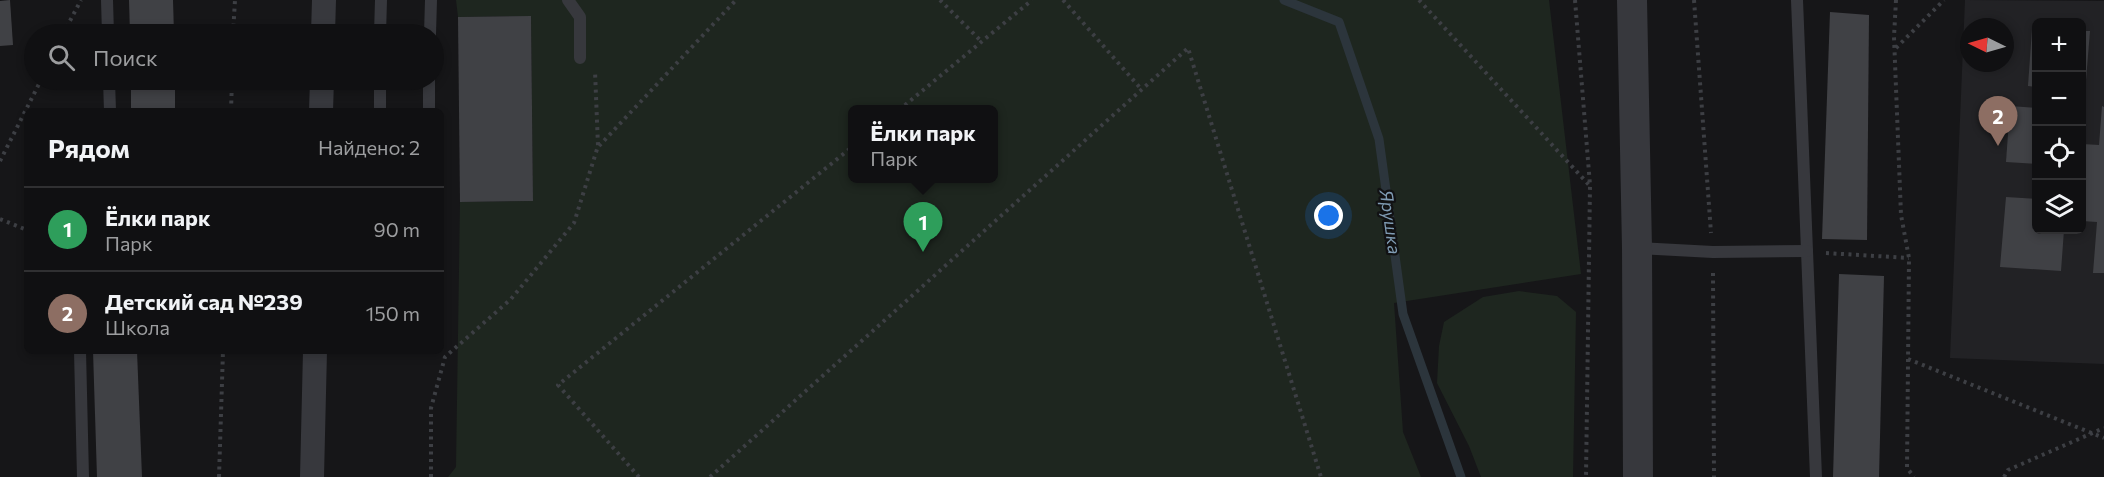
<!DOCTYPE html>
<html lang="ru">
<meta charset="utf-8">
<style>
:root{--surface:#101012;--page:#19191b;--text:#f1f3f6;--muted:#9c9d9f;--line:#303032;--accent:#2563eb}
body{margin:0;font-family:Commissioner,sans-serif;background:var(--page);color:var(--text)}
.controls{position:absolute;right:18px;top:18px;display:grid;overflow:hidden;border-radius:9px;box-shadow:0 3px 9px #0003}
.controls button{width:54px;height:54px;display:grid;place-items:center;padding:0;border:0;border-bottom:2px solid var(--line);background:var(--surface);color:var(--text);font:30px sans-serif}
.compass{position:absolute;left:1960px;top:18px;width:54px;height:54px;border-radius:50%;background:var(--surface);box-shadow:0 3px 9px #0003;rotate:275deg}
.you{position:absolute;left:1329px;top:216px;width:21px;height:21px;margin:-15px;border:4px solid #fff;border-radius:50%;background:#1a73e8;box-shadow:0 0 0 9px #1a73e833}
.badge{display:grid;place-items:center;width:39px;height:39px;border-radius:50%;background:var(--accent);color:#fff;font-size:20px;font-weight:700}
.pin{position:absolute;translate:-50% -50px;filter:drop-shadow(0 2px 3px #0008)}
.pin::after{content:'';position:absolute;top:32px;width:21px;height:18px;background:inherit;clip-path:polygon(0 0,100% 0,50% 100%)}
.popup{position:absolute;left:848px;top:105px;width:150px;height:78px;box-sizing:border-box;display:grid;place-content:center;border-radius:9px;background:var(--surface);filter:drop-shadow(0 2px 4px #0005);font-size:20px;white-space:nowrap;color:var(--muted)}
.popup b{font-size:22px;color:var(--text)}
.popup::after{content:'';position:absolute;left:50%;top:100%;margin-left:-12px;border:12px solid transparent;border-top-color:var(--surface)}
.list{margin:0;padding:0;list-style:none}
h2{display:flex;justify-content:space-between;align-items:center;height:78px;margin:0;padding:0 24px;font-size:26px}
h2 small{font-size:20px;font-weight:400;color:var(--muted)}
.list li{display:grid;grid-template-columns:39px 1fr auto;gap:18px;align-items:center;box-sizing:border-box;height:84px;padding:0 24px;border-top:2px solid var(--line)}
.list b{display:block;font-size:22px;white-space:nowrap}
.list p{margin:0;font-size:20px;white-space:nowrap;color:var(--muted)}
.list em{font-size:20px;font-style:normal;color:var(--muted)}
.icon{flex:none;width:33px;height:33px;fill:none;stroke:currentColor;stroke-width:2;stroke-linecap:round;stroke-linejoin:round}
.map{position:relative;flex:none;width:2104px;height:477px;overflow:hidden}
.search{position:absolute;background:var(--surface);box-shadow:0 3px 9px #0003;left:24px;top:24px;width:420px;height:66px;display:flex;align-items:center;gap:15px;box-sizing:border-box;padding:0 21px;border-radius:33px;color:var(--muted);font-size:22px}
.panel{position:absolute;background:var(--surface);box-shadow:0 3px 9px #0003;left:24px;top:108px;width:420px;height:246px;border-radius:9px}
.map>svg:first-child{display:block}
.built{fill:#222225;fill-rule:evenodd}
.green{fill:#1e261f;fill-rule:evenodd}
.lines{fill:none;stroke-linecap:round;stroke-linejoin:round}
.stream{stroke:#2c353c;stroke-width:9}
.building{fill:#404145}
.path{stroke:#3d3f44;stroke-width:4;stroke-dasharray:3 4.5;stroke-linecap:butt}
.service{stroke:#37383d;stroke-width:12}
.minor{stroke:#37383d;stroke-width:24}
.tertiary{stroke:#37383d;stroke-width:30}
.labels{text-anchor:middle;stroke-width:4.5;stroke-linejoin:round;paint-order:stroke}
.water-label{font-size:18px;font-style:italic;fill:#7f9bb3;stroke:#111113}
</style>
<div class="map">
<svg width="2104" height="477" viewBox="0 0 2104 477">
<rect width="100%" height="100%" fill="#161618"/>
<path class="built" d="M1965,0L2104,1V364L1950,358ZM2036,22H2082V230H2036ZM1969,27H2005V63H1969Z"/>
<g class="green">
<path d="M456,0H1549L1581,274L1394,303L1403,432L1421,477H448L456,467L460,202L533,201L531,16L458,17ZM852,110H994V178H852Z"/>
<polygon points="1519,291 1557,296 1576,312 1573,477 1481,477 1469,446 1437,383 1439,346 1444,322 1483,297"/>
</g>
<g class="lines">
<polyline class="stream" points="1284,0 1339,22 1379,139 1403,314 1461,477"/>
</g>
<g class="building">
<polygon points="10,0 13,45 0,46 0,1"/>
<polygon points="129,0 173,0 174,34 130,34"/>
<polygon points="1830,12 1869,15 1867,240 1822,239"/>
<polygon points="531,16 533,201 460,202 458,17"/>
<polygon points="2032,29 2036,29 2036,87 2028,86"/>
<polygon points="2082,31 2090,31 2083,117 2082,117"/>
<rect x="131" y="80" width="44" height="31"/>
<polygon points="2010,106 2036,108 2036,164 2006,162"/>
<polygon points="2102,106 2104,107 2104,273 2093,273 2097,222 2082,221 2082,144 2099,145"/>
<polygon points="2006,197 2036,199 2036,230 2064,230 2061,271 2000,267"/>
<polygon points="1839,274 1884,276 1879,477 1833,477"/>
<polygon points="93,351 137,351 142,477 97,477"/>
</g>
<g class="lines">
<g class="path">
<polyline points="940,0 982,42"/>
<polyline points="1063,0 1142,90"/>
<polyline points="1419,0 1589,185"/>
<polyline points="1575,0 1590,185 1586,477"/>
<polyline points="1694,0 1711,233"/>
<polyline points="1896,0 1894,37 1901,215 1909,258 1907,468 1914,477"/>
<polyline points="63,34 81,0"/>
<polyline points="233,34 235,0"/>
<polyline points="1896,48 1944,0"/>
<polyline points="899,110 1032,0"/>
<polyline points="231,111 232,80"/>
<polyline points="599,146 736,0"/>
<polyline points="0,161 41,80"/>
<polyline points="0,219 27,230"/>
<polyline points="1826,253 1909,258"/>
<polyline points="1713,273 1714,477"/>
<polyline points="1908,359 2104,438"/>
<polyline points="219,477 223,351"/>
<polyline points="431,477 431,408 445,357 511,299 574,223 598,146 595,71"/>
<polyline points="639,477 558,385 852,147"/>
<polyline points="710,477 1188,48 1321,477"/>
<polyline points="2004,477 2008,470 2104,428"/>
</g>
<g class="service">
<polyline points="107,0 108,34"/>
<polyline points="568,0 580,17 580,58"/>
<polyline points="1797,0 1816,477"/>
<polyline points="380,34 381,0"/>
<polyline points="430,34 431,0"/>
<polyline points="109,80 110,111"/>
<polyline points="380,111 380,80"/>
<polyline points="429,111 429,80"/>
<polyline points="1638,248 1713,252 1807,251"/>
<polyline points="80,351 83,477"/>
</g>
<g class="minor">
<polyline points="323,34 324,0"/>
<polyline points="321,111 322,80"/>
<polyline points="312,477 315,351"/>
</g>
<polyline class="tertiary" points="1632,0 1637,248 1638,477"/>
</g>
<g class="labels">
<g class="water-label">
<text transform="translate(1390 222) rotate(82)" y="6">Ярушка</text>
</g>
</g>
</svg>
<div class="controls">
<button>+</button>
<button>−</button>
<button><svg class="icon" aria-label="locate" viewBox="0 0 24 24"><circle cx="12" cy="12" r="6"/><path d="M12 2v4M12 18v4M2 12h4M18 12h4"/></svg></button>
<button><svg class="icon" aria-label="layers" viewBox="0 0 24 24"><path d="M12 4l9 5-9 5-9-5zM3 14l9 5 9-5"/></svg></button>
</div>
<svg class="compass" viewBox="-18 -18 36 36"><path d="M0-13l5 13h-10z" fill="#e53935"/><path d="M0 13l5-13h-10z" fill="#9c9d9f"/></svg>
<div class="you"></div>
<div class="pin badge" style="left:923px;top:252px;background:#2e9e5b">1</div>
<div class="popup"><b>Ёлки парк</b>Парк</div>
<div class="pin badge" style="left:1998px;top:146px;background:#8d6e63">2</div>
<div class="search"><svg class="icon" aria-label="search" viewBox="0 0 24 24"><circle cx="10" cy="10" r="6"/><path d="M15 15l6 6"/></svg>Поиск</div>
<section class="panel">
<h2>Рядом<small>Найдено: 2</small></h2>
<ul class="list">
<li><span class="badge" style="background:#2e9e5b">1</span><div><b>Ёлки парк</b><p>Парк</p></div><em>90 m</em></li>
<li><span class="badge" style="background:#8d6e63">2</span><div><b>Детский сад №239</b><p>Школа</p></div><em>150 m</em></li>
</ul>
</section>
</div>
